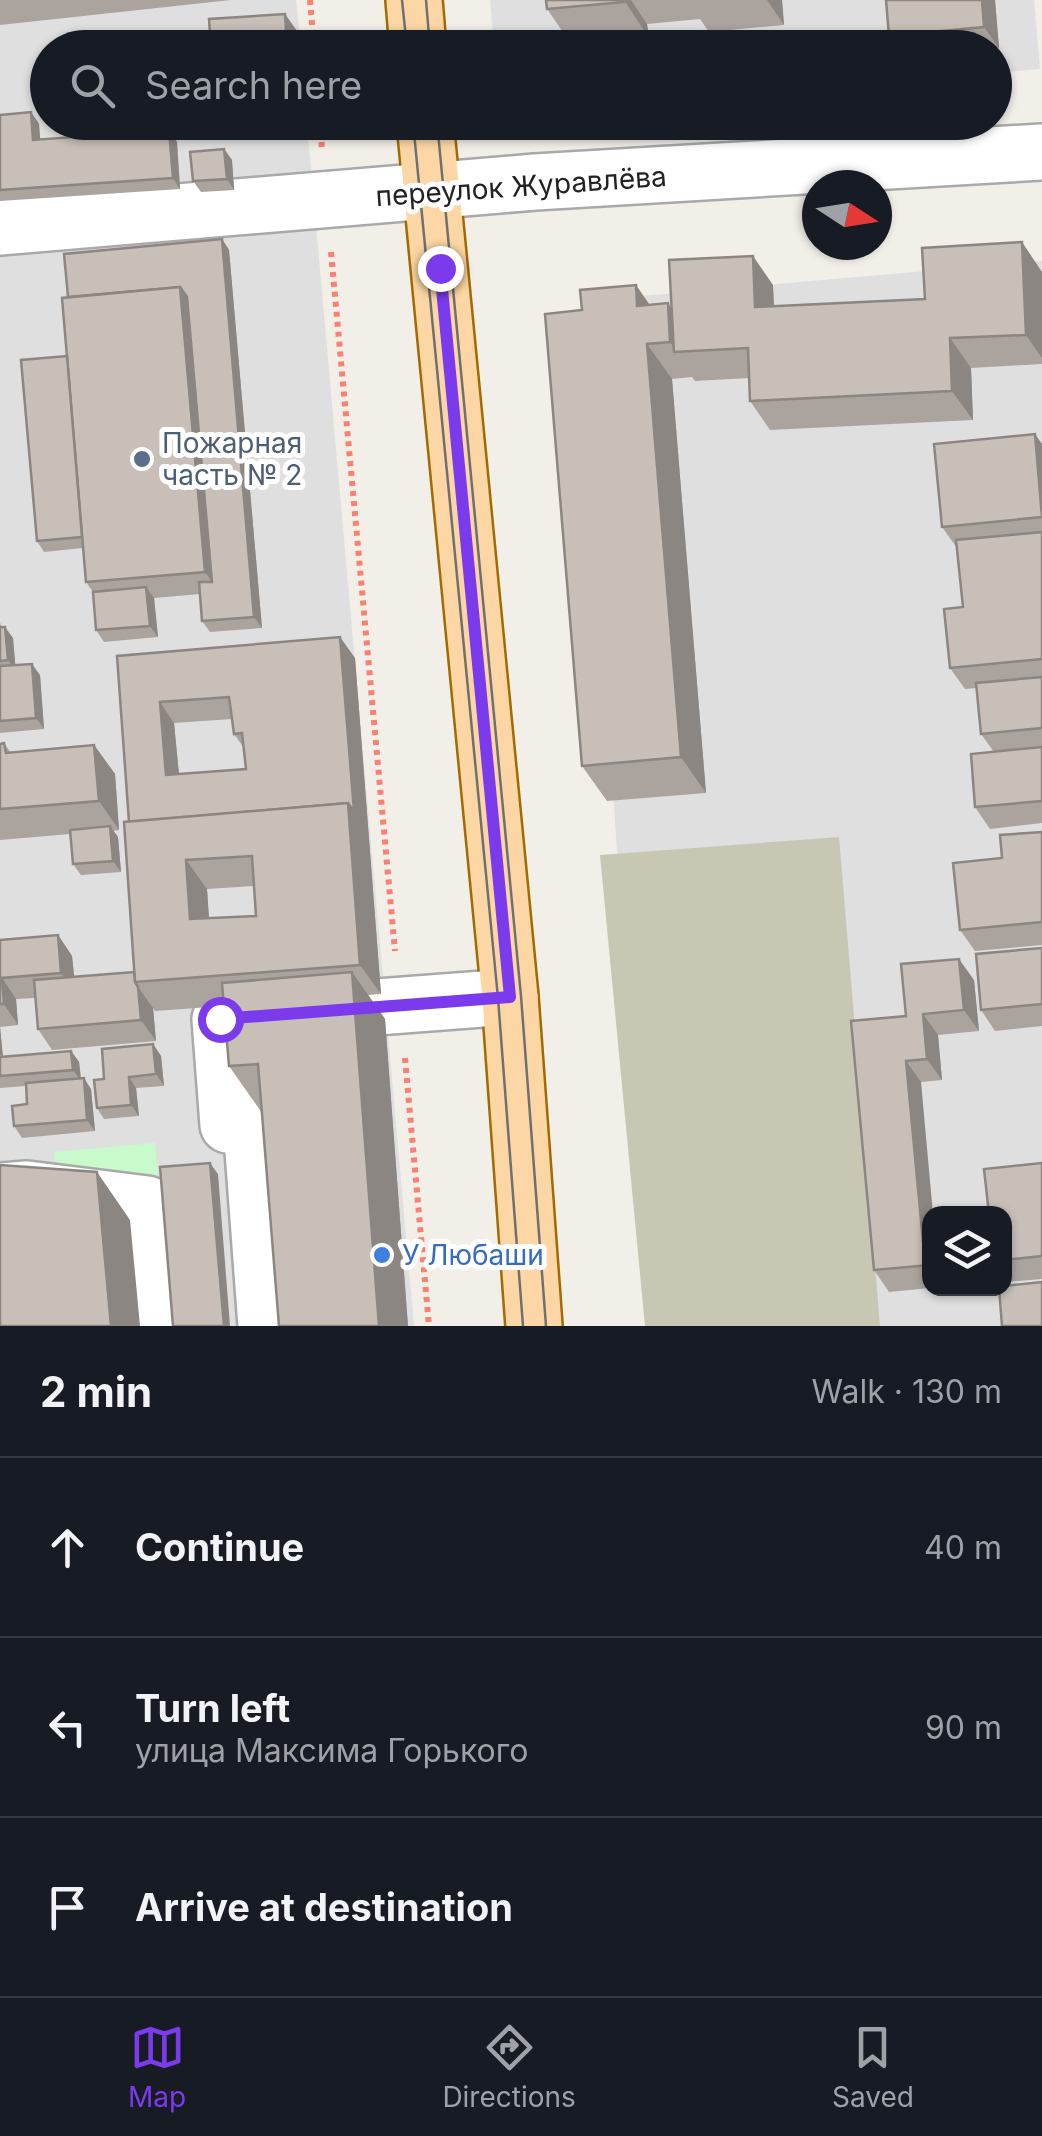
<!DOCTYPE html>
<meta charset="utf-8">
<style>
:root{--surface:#171b24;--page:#20242c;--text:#f1f3f6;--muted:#9ea1a6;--line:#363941;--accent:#7c3aed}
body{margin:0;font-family:Inter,sans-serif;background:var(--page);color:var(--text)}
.controls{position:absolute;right:30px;bottom:30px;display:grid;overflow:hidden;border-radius:20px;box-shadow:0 2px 8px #0004}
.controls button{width:90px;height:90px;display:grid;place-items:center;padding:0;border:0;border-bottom:2px solid var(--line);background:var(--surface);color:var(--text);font:50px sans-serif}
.compass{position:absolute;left:802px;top:170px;width:90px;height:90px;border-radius:50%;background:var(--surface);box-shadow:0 2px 8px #0004;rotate:102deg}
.stop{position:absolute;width:30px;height:30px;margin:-22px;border:8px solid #7c3aed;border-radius:50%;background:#fff}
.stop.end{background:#7c3aed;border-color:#fff;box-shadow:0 2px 10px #0008}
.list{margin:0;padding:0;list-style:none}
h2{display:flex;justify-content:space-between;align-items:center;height:130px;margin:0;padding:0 40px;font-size:42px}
h2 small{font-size:32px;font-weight:400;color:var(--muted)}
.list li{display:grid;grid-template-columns:65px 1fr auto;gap:30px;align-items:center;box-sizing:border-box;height:180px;padding:0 40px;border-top:2px solid var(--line)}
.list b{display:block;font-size:38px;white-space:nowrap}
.list p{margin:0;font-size:32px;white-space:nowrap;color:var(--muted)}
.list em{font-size:32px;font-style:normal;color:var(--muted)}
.icon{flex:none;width:55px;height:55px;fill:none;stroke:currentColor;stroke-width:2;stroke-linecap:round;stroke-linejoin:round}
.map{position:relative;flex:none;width:1042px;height:1326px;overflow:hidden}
.search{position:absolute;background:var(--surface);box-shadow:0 2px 8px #0004;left:30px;right:30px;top:30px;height:110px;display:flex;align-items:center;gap:25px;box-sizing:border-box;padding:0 35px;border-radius:55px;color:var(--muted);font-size:38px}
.sheet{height:670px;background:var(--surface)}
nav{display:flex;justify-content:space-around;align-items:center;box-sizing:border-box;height:140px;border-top:2px solid var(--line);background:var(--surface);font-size:28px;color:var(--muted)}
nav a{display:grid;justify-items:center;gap:5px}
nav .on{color:var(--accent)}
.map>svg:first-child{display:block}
.residential{fill:#e0dfdf;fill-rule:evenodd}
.construction{fill:#c7c7b4}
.park{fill:#c8facc}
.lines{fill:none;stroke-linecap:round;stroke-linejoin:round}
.minor-casing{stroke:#a9a9a9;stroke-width:60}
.major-casing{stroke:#a06b00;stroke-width:60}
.path{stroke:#fa8072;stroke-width:6;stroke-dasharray:5 5;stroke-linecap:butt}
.minor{stroke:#fff;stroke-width:55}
.major{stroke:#fcd6a4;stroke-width:55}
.tram{stroke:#707070;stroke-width:2.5}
.wall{fill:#aba49e;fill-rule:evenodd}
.shaded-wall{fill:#8b8681}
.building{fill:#c7bfb8;stroke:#8b8681;stroke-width:2.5;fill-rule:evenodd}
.route{stroke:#7c3aed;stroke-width:12}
.service-dot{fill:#5c6f8a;stroke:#fff;stroke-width:4}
.shop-dot{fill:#3f7fe0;stroke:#fff;stroke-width:4}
.labels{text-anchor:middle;stroke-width:10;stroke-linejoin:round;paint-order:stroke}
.street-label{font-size:28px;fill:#222;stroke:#fff}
.service-label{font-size:28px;fill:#4e5e75;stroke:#fff;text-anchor:start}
.shop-label{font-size:28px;fill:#366cbe;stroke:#fff;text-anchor:start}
</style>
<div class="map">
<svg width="1042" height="1326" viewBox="0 0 1042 1326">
<rect width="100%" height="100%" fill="#f2efe9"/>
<g class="residential">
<polygon points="0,0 296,0 301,47 48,48 48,122 307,123 414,1326 0,1326"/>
<polygon points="490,0 1034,0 1040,69 995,73 994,48 494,47"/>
<path d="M1042,261V1326H647L582,301ZM930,1214H1004V1288H930Z"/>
</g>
<polygon class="construction" points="839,837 880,1326 645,1326 600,855"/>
<polygon class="park" points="155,1143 159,1186 58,1182 54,1152"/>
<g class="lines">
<g class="minor-casing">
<g id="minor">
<polyline points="0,227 535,182 1042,152"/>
<polyline points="0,1191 27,1189 147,1204 161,1326"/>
<polyline points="266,1326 251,1124 228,1125 220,1019 510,997"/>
</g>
</g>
<g class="major-casing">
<g id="major">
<polyline points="414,0 418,48"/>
<polyline points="425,122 510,997 534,1326"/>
</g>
</g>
<g class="path">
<polyline points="310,0 314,48"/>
<polyline points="320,122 322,150"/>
<polyline points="331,252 395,951"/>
<polyline points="405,1058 429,1326"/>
</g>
<use href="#minor" class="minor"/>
<use href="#major" class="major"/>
<g class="tram">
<polyline points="402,0 407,48"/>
<polyline points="426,0 430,48"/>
<polyline points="413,122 498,998 523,1326"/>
<polyline points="437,122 521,996 546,1326"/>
</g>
</g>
<g class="wall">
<polygon points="0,0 231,0 0,25"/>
<polygon points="546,0 782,0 784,25 709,32 700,19 647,24 649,38 572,45 547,9"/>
<polygon points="886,0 995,0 999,48 897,48 889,36"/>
<polygon points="31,112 39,124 40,140 169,130 177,142 180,189 0,201 0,115"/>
<polygon points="224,149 232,160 234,190 201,192 193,181"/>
<polygon points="222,239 229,250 262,628 210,632 202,621 200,594 154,598 158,637 104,642 96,630 93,592 86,582 83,548 44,552 37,541 67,356 68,297"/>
<polygon points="1042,272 1042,364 971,368 973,420 770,430 750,401 749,378 695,381 692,377 672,379 706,793 607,801 582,766 650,305 672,310 773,285 774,306 925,299"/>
<polygon points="1042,444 1042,823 990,829 975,807 994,752 981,734 977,688 965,689 950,668 963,607 957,548 942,527"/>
<polygon points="0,622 1,627 13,638 15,665 40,675 44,729 0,733"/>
<path d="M117,656L355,658L381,994L368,995L385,1019L408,1326H279L262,1113L229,1066L224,1006L155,1011L153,1008L156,1041L52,1050L38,1029L35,998L16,999L18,1025L0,1027L3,1057L71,1051L79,1062L81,1078L91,1089L95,1131L22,1138L14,1126L27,1104L26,1086L0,1088V940L58,935L72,956L74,977L134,972L129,822ZM232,719L234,734L244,748L246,769L179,774L174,723ZM254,886L256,916L209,918L207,889Z"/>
<polygon points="4,743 11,753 94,745 115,774 119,830 113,831 118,837 121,872 81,875 73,864 70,834 0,840 0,744"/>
<polygon points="1042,832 1042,945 975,951 960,930 1002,858"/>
<polygon points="1042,948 1042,1026 995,1031 981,1010"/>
<polygon points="974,980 979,1031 938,1035 942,1080 921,1082 930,1214 930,1288 889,1292 874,1270 906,1016"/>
<polygon points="153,1044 161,1056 164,1086 136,1088 139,1116 104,1119 97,1108 104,1079"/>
<polygon points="1042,1163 1042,1279 1008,1282 1004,1278 1004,1214"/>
</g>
<g class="shaded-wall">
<polygon points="624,0 631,0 647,24 649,38"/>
<polygon points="767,0 782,0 784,25"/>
<polygon points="982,0 995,0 999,48 984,27"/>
<polygon points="285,14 300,35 301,48 287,48"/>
<polygon points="31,112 39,124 41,151 33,140"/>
<polygon points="169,130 177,142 180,189 173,178"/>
<polygon points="224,149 232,160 234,190 227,179"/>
<polygon points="222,239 229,250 262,628 254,617"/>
<polygon points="1022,242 1042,272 1042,358 1026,335"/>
<polygon points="753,256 773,285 775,337 755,307"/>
<polygon points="636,285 660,320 637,306"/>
<polygon points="180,287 195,308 220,593 205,572"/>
<polygon points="668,303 692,339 677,352 670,342"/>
<polygon points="950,338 971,368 973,420 952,391"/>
<polygon points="647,344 672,379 706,793 681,757"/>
<polygon points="1035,434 1042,444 1042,504"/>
<polygon points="146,587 154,598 158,637 150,626"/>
<polygon points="5,627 13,638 16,672 8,660"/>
<polygon points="340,637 355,658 381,994 360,965 348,803"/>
<polygon points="32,664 40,675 44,729 36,718"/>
<polygon points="160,702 174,723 181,796 166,775"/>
<polygon points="94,745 115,774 119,830 99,801"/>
<polygon points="110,826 118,837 121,872 113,861"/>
<polygon points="186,860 207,889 211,949 190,919"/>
<polygon points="58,935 72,956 76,994 61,973"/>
<polygon points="959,959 974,980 979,1031 964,1010"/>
<polygon points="352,972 385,1019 408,1326 379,1326"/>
<polygon points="2,978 16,999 18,1025 4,1004"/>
<polygon points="138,987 153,1008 156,1041 141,1020"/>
<polygon points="923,1014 938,1035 942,1080 927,1059"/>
<polygon points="0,1026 3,1059 0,1054"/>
<polygon points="153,1044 161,1056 164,1086 156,1074"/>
<polygon points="71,1051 79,1062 81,1081 73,1070"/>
<polygon points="906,1061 921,1082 933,1214 930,1214 930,1251 923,1242"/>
<polygon points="129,1077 136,1088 139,1116 131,1105"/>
<polygon points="84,1078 91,1089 95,1131 87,1120"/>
<polygon points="210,1163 218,1174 230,1326 224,1326"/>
<polygon points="97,1172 130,1220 140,1326 111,1326"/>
</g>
<g class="building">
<polygon points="546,0 624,0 624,2 547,9"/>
<polygon points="886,0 982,0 984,27 889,36"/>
<polygon points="285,14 287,48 211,48 209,19"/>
<polygon points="31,112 33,140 169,130 173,178 0,190 0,115"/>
<polygon points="224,149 227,179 193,181 190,152"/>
<polygon points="222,239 254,617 202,621 199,582 212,582 187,297 180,287 68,297 64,254"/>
<polygon points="1022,242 1026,335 950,338 952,391 750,401 748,348 674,352 669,260 753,256 755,307 925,299 922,248"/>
<polygon points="636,285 637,306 668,303 670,342 647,344 681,757 582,766 545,314 582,310 580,290"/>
<polygon points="180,287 205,572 86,582 62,298"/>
<polygon points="67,356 82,537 37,541 21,360"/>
<polygon points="1035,434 1042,517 942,527 934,444"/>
<polygon points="1042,532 1042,659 950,668 944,609 963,607 956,540"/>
<polygon points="146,587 150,626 96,630 93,592"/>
<polygon points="0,627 5,627 8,660 0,661"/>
<path d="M340,637L354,811L348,803L129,822L117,656ZM229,697L234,734L242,733L246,769L166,775L160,702Z"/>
<polygon points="32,664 36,718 0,721 0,666"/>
<polygon points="1042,677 1042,728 981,734 976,683"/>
<polygon points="4,743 6,753 94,745 99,801 0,809 0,744"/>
<polygon points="1042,747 1042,801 975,807 971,754"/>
<path d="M348,803L360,965L135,982L124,822ZM252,856L256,916L190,919L186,860Z"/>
<polygon points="110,826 113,861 73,864 70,830"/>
<polygon points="1042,832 1042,922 960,930 953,863 1002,858 1000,835"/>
<polygon points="58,935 61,973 2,978 4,1004 0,1004 0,940"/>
<polygon points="1042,948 1042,1004 981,1010 976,954"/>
<polygon points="959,959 964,1010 923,1014 927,1059 906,1061 923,1242 930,1242 930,1265 874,1270 851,1021 906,1016 901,964"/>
<polygon points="134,972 135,982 138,987 141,1020 38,1029 34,980"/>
<polygon points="352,972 379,1326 279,1326 258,1064 229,1066 222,983"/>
<polygon points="153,1044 156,1074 129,1077 131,1105 97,1108 94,1080 104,1079 102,1049"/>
<polygon points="71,1051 73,1070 0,1076 0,1057"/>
<polygon points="84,1078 87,1120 14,1126 12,1106 27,1104 26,1083"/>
<polygon points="210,1163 224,1326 173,1326 160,1167"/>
<polygon points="1042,1163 1042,1256 1004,1260 1004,1214 989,1214 984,1169"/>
<polygon points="0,1165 97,1172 111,1326 0,1326"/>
<polygon points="1042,1282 1042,1326 1002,1326 999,1288 1004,1288 1004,1286"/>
</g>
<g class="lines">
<polyline class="route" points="220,1019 510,997 440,268"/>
</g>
<circle class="service-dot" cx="142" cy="459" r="10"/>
<circle class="shop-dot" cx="382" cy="1255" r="10"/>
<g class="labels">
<g class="street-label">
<text transform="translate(521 186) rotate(-4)" y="10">переулок Журавлёва</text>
</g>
<g class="service-label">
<text x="162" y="453">Пожарная<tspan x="162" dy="32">часть № 2</tspan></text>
</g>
<g class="shop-label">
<text x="402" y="1265">У Любаши</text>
</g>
</g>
</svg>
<div class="controls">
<button><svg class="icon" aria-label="layers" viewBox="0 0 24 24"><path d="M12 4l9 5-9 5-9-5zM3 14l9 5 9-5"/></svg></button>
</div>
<svg class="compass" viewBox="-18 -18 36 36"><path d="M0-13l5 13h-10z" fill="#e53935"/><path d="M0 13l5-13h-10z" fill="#9ea1a6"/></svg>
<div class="stop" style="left:220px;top:1019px"></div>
<div class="stop end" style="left:440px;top:268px"></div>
<div class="search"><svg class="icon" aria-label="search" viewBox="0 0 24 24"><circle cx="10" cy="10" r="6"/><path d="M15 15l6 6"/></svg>Search here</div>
</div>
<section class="sheet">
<h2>2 min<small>Walk · 130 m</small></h2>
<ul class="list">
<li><svg class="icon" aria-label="ahead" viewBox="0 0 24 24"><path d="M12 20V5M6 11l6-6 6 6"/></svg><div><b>Continue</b></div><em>40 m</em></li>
<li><svg class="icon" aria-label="left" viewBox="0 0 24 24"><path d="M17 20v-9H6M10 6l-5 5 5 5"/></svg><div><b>Turn left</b><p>улица Максима Горького</p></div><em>90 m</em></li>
<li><svg class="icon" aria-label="arrive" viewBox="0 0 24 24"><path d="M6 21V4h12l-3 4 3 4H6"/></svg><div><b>Arrive at destination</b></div></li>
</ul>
</section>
<nav>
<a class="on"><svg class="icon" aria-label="map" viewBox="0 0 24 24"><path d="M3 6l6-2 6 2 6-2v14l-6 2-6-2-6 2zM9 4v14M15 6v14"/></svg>Map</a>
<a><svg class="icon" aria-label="directions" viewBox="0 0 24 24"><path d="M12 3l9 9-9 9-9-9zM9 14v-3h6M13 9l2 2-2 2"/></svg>Directions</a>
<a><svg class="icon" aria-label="saved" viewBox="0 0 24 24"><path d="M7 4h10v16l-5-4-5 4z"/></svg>Saved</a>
</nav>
